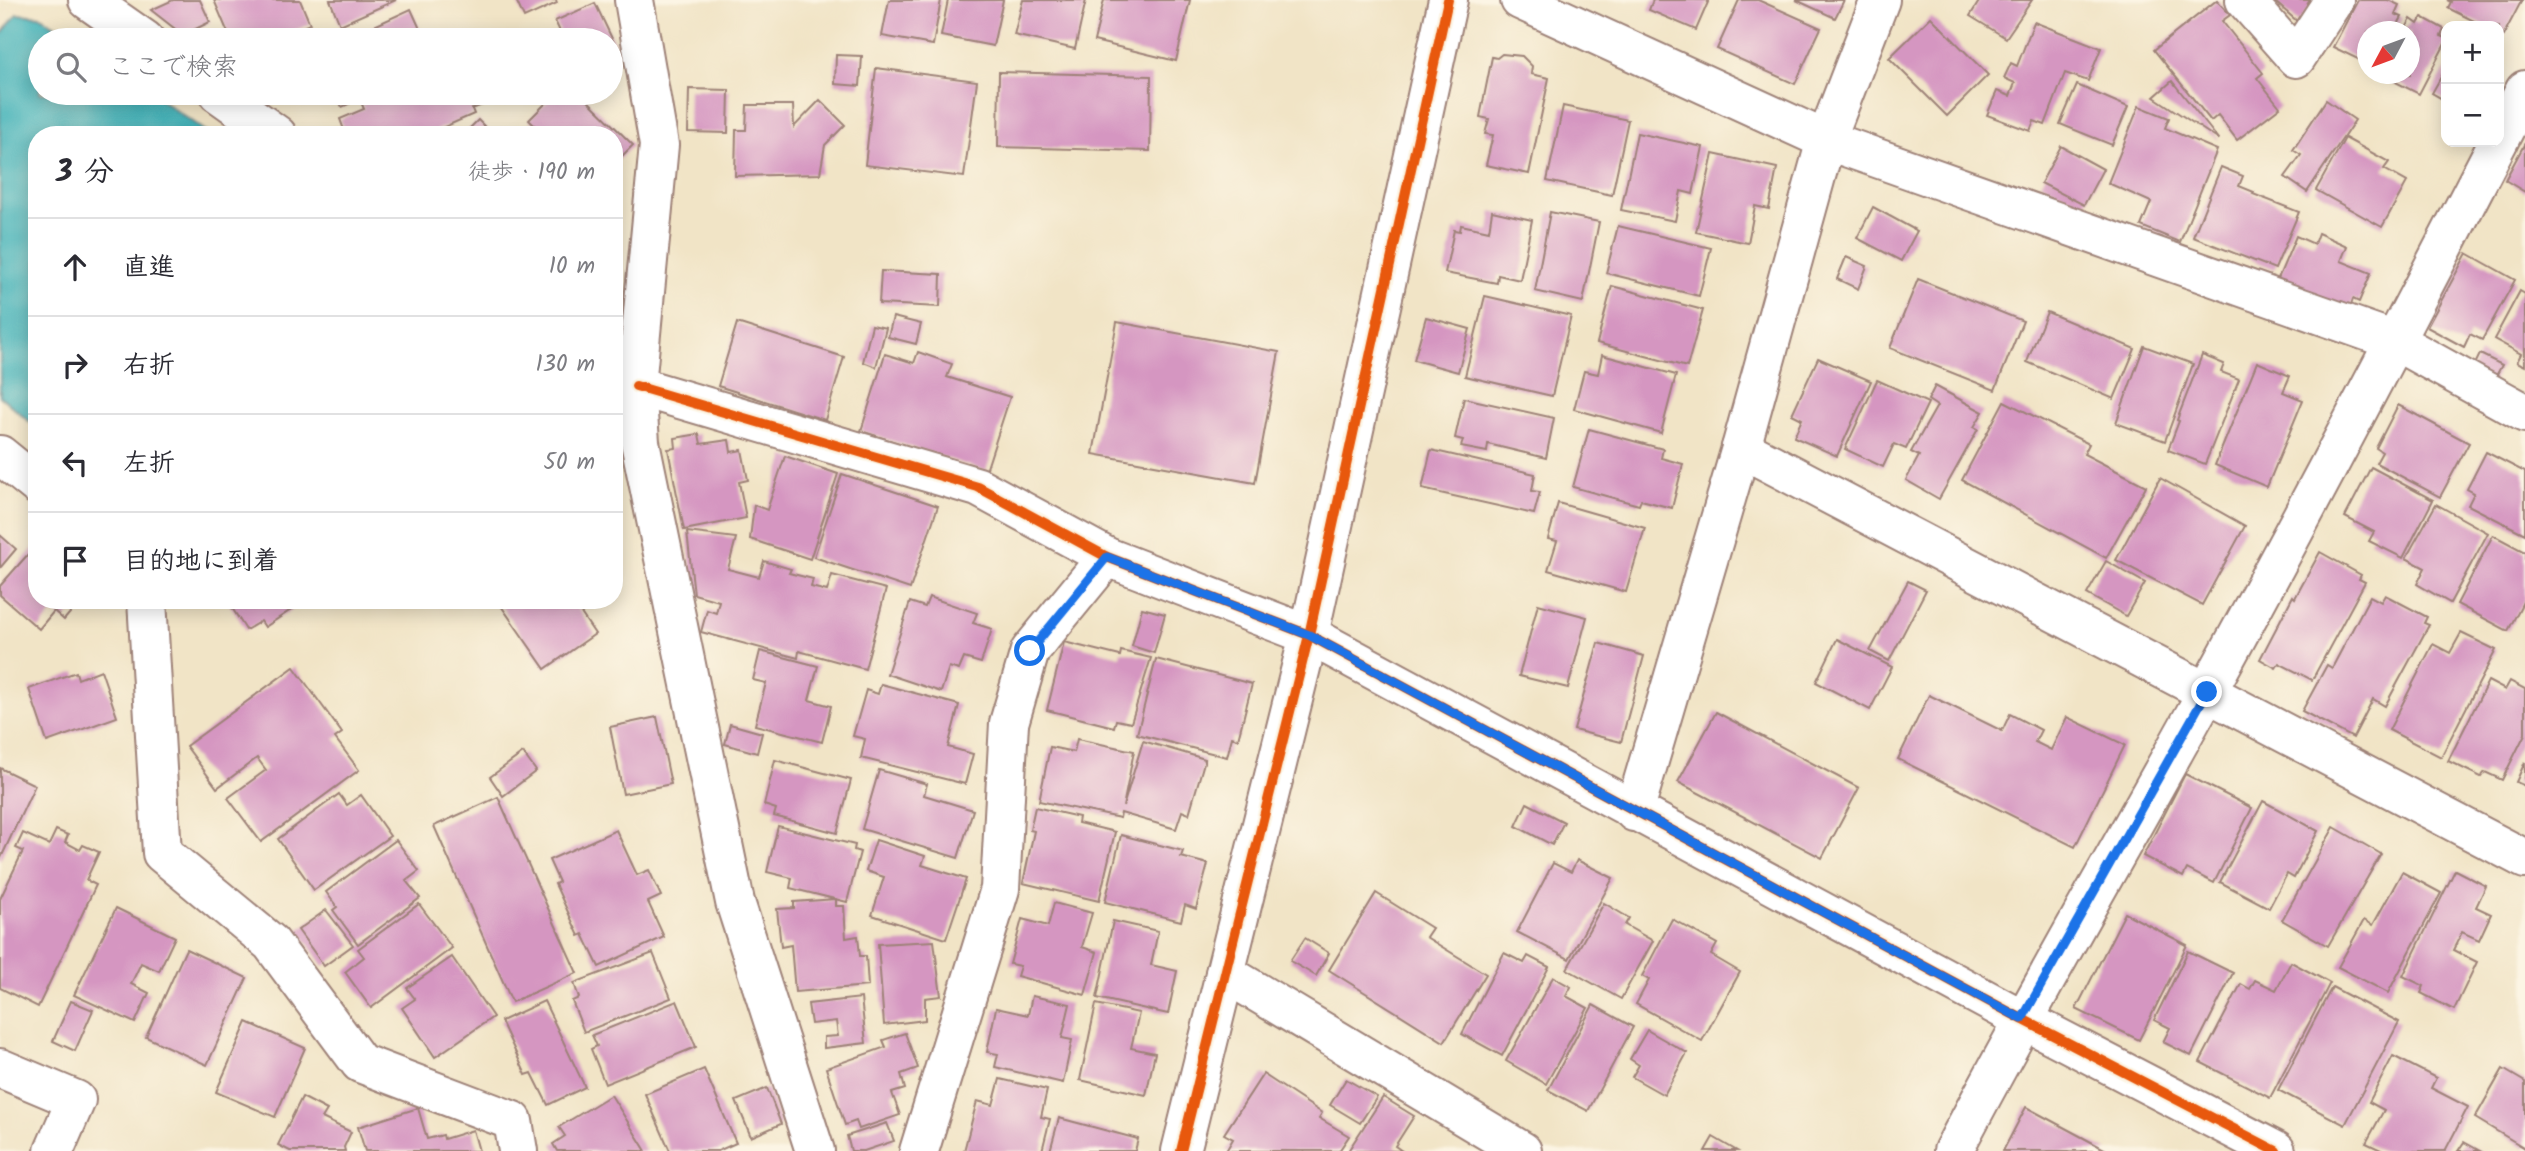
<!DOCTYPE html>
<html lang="ja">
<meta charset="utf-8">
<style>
:root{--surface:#fff;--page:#f2f2f3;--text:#2b2b33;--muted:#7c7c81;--line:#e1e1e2}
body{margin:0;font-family:Kalam,"Klee One",sans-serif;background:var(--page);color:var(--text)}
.controls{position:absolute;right:21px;top:21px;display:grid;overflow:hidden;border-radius:14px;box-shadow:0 4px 18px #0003}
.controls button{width:63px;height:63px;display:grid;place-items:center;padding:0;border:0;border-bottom:2px solid var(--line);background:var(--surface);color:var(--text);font:35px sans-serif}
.compass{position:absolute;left:2357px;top:21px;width:63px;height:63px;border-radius:50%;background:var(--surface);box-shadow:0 4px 18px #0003;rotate:229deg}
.stop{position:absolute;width:21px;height:21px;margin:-16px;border:5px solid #1a73e8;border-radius:50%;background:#fff}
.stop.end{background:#1a73e8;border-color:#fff;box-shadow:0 2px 7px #0008}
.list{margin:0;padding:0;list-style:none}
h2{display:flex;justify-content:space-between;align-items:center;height:91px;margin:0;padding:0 28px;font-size:30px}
h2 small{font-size:23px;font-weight:400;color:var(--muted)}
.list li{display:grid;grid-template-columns:46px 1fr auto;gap:21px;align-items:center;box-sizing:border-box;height:98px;padding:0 28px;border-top:2px solid var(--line)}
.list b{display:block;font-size:26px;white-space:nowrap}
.list em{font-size:23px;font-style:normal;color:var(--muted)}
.icon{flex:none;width:38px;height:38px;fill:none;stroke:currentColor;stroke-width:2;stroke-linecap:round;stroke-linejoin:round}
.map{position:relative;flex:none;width:2525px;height:1151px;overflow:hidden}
.search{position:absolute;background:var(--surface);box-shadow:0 4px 18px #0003;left:28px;top:28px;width:595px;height:77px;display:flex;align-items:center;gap:18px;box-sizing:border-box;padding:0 24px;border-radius:38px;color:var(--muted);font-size:26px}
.panel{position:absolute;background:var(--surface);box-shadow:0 4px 18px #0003;left:28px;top:126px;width:595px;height:483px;border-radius:28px}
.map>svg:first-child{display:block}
.water{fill:#42b2b9;stroke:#466872;stroke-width:2}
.building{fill:#d596c1}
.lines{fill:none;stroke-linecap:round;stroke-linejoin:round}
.minor-casing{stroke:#9e8278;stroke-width:42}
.minor{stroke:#fff;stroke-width:38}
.cycleway-casing{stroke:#fcf5e5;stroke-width:15}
.cycleway{stroke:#e8590c;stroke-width:10}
.route{stroke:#1a73e8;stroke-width:9}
</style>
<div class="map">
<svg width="2525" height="1151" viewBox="0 0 2525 1151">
<rect width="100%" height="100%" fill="#fcf5e5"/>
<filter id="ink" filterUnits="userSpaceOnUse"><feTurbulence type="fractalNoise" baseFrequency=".0143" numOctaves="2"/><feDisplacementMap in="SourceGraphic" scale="14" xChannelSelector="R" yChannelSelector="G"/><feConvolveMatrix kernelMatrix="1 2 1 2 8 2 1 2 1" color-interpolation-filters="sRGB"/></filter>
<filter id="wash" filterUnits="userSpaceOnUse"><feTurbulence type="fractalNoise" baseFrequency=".00686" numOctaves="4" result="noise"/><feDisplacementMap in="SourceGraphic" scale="28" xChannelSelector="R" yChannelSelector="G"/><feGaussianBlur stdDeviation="1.57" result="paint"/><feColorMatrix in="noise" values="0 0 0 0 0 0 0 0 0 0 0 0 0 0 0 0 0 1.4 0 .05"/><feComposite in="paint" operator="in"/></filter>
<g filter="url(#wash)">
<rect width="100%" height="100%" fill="#f1e4c6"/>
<polygon class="water" points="17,14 41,16 75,40 40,40 40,93 151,93 211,135 37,135 37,428 0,396 0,36"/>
<g id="blocks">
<g class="building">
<polygon points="173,0 200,0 210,22 183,35 151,10"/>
<polygon points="214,0 300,0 310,24 272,40 231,40"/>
<polygon points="330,0 396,0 340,25"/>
<polygon points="516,0 556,0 557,3 524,18"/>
<polygon points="889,0 941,0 933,45 882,36"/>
<polygon points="948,0 1003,0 993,46 941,36"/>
<polygon points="1023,0 1086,0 1075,49 1014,35"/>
<polygon points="1104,0 1190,0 1176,61 1094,41"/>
<polygon points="1653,0 1709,0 1696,30 1649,10"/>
<polygon points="1739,0 1758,0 1821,28 1795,84 1717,49"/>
<polygon points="1796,0 1844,0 1835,18"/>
<polygon points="1980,0 2032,0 2006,38 1970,16"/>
<polygon points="2217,0 2230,15 2222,21 2263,73 2257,78 2280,107 2237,140 2218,115 2211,121 2154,50"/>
<polygon points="2273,0 2317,0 2298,22"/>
<polygon points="2358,0 2388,0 2399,5 2395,14 2402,17 2394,32 2368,32 2368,64 2333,47"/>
<polygon points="2447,0 2522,0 2503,36 2499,34 2499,26 2484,26 2448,8 2451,2"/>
<polygon points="595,3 617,49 611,52 611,40 564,40 555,21"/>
<polygon points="411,9 425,40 344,40"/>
<polygon points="1931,17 1988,75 1947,116 1889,58"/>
<polygon points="2422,17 2444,29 2441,36 2446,38 2446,42 2419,94 2380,74 2410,74 2410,32 2404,32 2411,19 2418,24"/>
<polygon points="2034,22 2101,48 2088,81 2065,73 2045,125 2034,121 2030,131 1987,115 1997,91 2010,96 2015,83 2004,78 2011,63 2017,66"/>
<polygon points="1502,54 1522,56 1532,66 1531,74 1549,78 1529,174 1486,165 1493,135 1485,134 1489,119 1480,117 1492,57 1497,58"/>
<polygon points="836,55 862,56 860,86 835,84"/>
<polygon points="876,68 977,81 964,177 865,165"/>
<polygon points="2446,68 2446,101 2432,93"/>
<polygon points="999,72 1151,76 1150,151 998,147"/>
<polygon points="2172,81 2219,140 2154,97"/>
<polygon points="2077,85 2128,107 2112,145 2060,124"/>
<polygon points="689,89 729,90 728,133 688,132"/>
<polygon points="335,93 373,93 342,107"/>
<polygon points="384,93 502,93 503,97 472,109 474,114 426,135 376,135 373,127 356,135 346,135 340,119 364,109 361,102"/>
<polygon points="556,93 580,93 633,145 614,164 614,135 544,135 529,120"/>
<polygon points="820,100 845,125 825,145 820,174 735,176 736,130 746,130 747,105 793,105 794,127"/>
<polygon points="2326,100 2355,120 2307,192 2285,177 2301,155 2293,150"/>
<polygon points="1563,106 1628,120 1612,195 1547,181"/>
<polygon points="2139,106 2169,118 2165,128 2217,150 2180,242 2141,226 2151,202 2108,183"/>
<polygon points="478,120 493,135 463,135"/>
<polygon points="1637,133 1703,147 1693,194 1681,191 1675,221 1621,210"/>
<polygon points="2345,138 2389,162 2384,169 2407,182 2382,227 2316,190"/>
<polygon points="2525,143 2525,192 2505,180"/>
<polygon points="2061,146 2103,169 2084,205 2041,183"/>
<polygon points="1713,154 1777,168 1769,209 1755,206 1748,243 1696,232"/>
<polygon points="2221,167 2243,176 2239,186 2254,192 2253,194 2299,212 2275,269 2193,237"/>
<polygon points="1873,207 1917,231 1901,261 1857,238"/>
<polygon points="1492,211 1532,220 1520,280 1498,275 1497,283 1445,273 1454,230 1460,231 1461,225 1489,231"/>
<polygon points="1550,212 1599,222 1583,302 1535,291"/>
<polygon points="1618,226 1711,248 1699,296 1606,273"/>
<polygon points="2318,233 2347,246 2341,261 2371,273 2359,302 2353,299 2349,311 2277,281 2296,236 2314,244"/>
<polygon points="2467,253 2515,280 2482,340 2470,334 2464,347 2427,327"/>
<polygon points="1846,257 1867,266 1858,289 1837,279"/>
<polygon points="881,271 941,274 940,307 879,304"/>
<polygon points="1918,279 2023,321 1995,390 1890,348"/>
<polygon points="1612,286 1703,310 1687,367 1597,343"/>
<polygon points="2520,291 2525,294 2525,366 2517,362 2521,354 2494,339"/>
<polygon points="1485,296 1571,316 1552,396 1465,376"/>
<polygon points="2047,312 2135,349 2114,399 2027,362"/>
<polygon points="893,317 921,324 916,344 888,337"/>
<polygon points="1426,317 1470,329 1458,372 1414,360"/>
<polygon points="1117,322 1279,352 1255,483 1093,454"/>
<polygon points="737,323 844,357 825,420 718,386"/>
<polygon points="872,325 886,328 876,367 863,362"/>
<polygon points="2144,346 2193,364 2165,441 2116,423"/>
<polygon points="918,352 952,364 947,377 1010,397 986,471 861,431 885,354 914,363"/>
<polygon points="2480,354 2502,365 2491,385 2470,375"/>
<polygon points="1602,355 1676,375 1661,433 1574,409 1584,371 1598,374"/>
<polygon points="2202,355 2224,364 2221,372 2239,379 2205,464 2168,450 2179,421 2177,420"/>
<polygon points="1818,358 1871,381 1837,456 1794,437 1802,419 1792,414"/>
<polygon points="2257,362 2290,376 2283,392 2303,400 2267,487 2215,465"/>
<polygon points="1877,380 1928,403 1906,449 1894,444 1883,467 1845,449"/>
<polygon points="1935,386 1983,412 1974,427 1978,429 1939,499 1906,480 1919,456 1911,452 1937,406 1928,400"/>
<polygon points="1464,398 1554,418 1546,458 1488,444 1487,452 1461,447 1463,440 1455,438"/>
<polygon points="2004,401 2089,444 2084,454 2146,486 2106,558 1962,480"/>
<polygon points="2398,405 2469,443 2440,497 2376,463 2382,452 2376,448"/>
<polygon points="1589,429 1663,449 1661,458 1683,464 1672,508 1641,500 1639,505 1573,487"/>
<polygon points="699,434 701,444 729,440 731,452 742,450 748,480 739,482 746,518 684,530 668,449 676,448 675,438"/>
<polygon points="1431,450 1535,474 1532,491 1540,492 1534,514 1422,489"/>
<polygon points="2486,452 2525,472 2525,534 2468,505 2474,493 2467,489"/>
<polygon points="785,456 838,474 810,559 750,539 754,505 767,510"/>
<polygon points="2371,467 2433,500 2403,558 2369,541 2374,532 2345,517"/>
<polygon points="842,474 938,506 910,589 814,557"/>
<polygon points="2160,478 2245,526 2202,605 2116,560"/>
<polygon points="1558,503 1645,528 1626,592 1548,570 1557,541 1548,539"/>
<polygon points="2436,504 2488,533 2450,603 2417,584 2425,568 2406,558"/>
<polygon points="687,532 736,538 728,569 759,577 764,561 791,569 789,573 813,579 811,587 827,591 832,575 886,589 865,669 799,651 798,658 701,632 707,610 716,613 719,601 694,594"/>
<polygon points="0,535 16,549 0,568"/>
<polygon points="2493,535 2525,552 2525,598 2508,631 2457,604"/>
<polygon points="37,544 37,600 81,600 64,620 54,611 39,629 0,595 0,586"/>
<polygon points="2320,552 2361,575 2359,579 2365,582 2312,680 2279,663 2276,668 2260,659 2293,596 2295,598"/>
<polygon points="2106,561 2145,583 2126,616 2087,594"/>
<polygon points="1908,581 1926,590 1889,661 1870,651"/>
<polygon points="2385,595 2427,617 2424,623 2429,625 2385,706 2373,699 2353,738 2302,711 2327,665 2332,668 2370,596 2381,602"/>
<polygon points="929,597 977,613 973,623 992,629 981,663 964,658 959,670 949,667 941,692 887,674 910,602 925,607"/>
<polygon points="227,600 306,600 265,627 261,621 246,630"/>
<polygon points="497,600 572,600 595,634 545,669"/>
<polygon points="1538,604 1587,617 1568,688 1519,676"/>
<polygon points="1142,608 1165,614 1154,653 1132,646"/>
<polygon points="2461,633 2496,650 2441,757 2389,730 2433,644 2450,653"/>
<polygon points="1837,639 1892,667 1870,710 1816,682"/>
<polygon points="1064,642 1120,656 1121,651 1151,658 1131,723 1116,720 1114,727 1047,710"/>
<polygon points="1598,643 1644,656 1621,742 1574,730"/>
<polygon points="760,651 818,666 809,700 831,706 822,742 755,725 766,683 753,680"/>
<polygon points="1156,659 1252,684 1238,739 1232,737 1227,757 1137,734"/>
<polygon points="294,667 342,733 335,738 359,770 261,842 228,798 266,770 257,758 217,788 186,746"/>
<polygon points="101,670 117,717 47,742 29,689 76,672 78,679"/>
<polygon points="2488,681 2505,690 2510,681 2525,689 2525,734 2502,780 2485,772 2481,777 2448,761"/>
<polygon points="881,684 959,705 948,747 973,754 965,784 861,758 865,739 853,736 866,690 878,694"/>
<polygon points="1929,695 2002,731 2010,714 2041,730 2035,742 2051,750 2067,717 2125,745 2075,847 1898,759"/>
<polygon points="1716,712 1859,788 1822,858 1678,782"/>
<polygon points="657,717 671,784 623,794 610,727"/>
<polygon points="730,724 762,733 757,753 725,744"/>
<polygon points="1077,739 1134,751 1123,807 1143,741 1205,759 1189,814 1182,811 1176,829 1121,813 1120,818 1039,801 1050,747 1074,752"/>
<polygon points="523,753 536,771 503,796 490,777"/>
<polygon points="775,760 851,780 837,833 774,816 776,809 764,805"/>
<polygon points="2525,762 2525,786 2516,782"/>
<polygon points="0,768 35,785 0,860"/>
<polygon points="879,770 927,784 924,795 973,810 958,858 862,829"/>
<polygon points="2185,774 2252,808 2214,883 2187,869 2183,877 2143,856"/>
<polygon points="339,794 347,805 361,795 390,836 314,890 278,839"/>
<polygon points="498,797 577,973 512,1002 434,826"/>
<polygon points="2263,801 2318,831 2294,878 2287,874 2269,908 2220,882"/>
<polygon points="1527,803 1564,822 1552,845 1516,826"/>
<polygon points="1035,807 1079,817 1078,823 1115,832 1099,901 1023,883 1034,831 1030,830"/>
<polygon points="778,826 855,845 854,850 860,852 847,902 790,888 792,878 767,872"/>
<polygon points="2334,827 2381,854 2328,946 2282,920"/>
<polygon points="56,830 68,835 65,842 80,850 83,845 99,852 86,880 96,885 38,1007 0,988 0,899 23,851 16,848 23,833 49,845"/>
<polygon points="616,830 637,875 649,870 661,896 648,902 664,937 599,967 583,934 579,936 555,884 559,882 549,860"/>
<polygon points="1121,835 1183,851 1181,857 1208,864 1196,909 1185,905 1181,921 1105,902"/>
<polygon points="396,840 419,871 406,881 420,898 358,944 333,910 337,907 326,892"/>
<polygon points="876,840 925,856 922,865 966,879 946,939 872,915 884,877 866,871"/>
<polygon points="1577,860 1613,878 1569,959 1517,932 1553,863 1571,872"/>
<polygon points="2455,870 2486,886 2476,907 2491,914 2479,940 2462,932 2453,950 2477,962 2454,1010 2421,993 2424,986 2403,976"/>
<polygon points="2402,872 2441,893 2388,993 2338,967 2364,920 2373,925"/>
<polygon points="1376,893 1432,928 1426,937 1486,974 1444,1042 1329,970"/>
<polygon points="836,899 836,906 844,906 846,938 858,936 860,956 866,956 868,986 795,992 791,945 781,947 777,909 794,908 794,902"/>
<polygon points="1054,903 1092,913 1082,947 1097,952 1085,995 1017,976 1020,966 1010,964 1022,919 1048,926"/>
<polygon points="1604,903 1629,918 1625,925 1653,941 1621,999 1567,969"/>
<polygon points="419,904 452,948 371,1008 345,972 364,957 358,949"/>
<polygon points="116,908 175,937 159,971 141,963 131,984 149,993 135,1023 74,995"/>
<polygon points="326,910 353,945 324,966 298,930"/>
<polygon points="2125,913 2187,945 2139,1040 2076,1009"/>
<polygon points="1672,919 1717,944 1711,955 1740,972 1702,1041 1636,1004 1649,980 1642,976"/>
<polygon points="1113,921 1158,931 1151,965 1177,971 1168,1014 1097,998"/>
<polygon points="1305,938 1329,953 1316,976 1290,961"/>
<polygon points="934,941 941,996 925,998 925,1020 884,1025 878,944"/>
<polygon points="186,949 247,978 207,1065 146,1037"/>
<polygon points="2188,951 2233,973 2191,1056 2163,1042 2170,1028 2154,1020"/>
<polygon points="653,953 671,998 584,1032 572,1001 579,998 574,983"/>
<polygon points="1504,953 1524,963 1528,956 1549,967 1502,1056 1462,1034"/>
<polygon points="452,957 493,1017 435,1057 402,1008 415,999 407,988"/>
<polygon points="2291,962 2330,983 2270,1098 2200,1062 2241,984 2250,989 2255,980 2276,990"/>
<polygon points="1553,977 1571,987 1566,996 1588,1008 1546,1084 1506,1061"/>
<polygon points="2332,987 2399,1022 2345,1125 2278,1090"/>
<polygon points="1032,996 1070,1004 1062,1038 1072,1040 1063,1083 995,1067 998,1054 987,1052 996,1008 1028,1015"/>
<polygon points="861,998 866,1043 824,1048 824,1037 838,1036 836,1021 811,1024 808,1004"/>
<polygon points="71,1001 93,1010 75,1051 53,1041"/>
<polygon points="544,1001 585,1087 548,1105 532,1073 526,1075 501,1021"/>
<polygon points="677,1001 696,1047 605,1084 591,1049 597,1046 592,1035"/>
<polygon points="1096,1004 1139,1013 1131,1048 1155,1053 1146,1095 1080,1080"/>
<polygon points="1593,1005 1633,1027 1588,1111 1548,1090"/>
<polygon points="247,1022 305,1048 275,1117 216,1092"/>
<polygon points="1647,1030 1687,1053 1664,1095 1632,1077 1639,1065 1630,1059"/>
<polygon points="905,1033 918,1068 901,1074 905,1089 892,1093 900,1115 859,1129 856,1121 845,1125 826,1068 886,1047 883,1040"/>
<polygon points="2393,1056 2436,1078 2431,1088 2468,1107 2445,1151 2383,1151 2366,1143 2384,1110 2369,1102"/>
<polygon points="704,1069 736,1143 718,1151 670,1151 645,1094"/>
<polygon points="2503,1069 2525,1082 2525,1148 2475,1118"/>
<polygon points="1263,1074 1322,1113 1319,1118 1349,1136 1339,1151 1226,1151 1233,1139 1224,1134"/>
<polygon points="1000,1079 1047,1090 1041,1117 1050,1119 1042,1151 964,1151 977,1101 993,1105"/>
<polygon points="1346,1079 1377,1097 1360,1123 1330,1105"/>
<polygon points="767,1088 781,1124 751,1137 736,1101"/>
<polygon points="611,1095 646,1151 557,1151 553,1144 565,1136 559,1127"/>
<polygon points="302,1097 327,1110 322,1118 351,1132 344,1147 345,1151 290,1151 278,1145"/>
<polygon points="1383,1097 1414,1116 1395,1146 1402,1151 1348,1151"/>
<polygon points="2026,1107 2108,1151 2003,1151"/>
<polygon points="418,1108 427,1139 443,1135 444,1139 473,1130 479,1151 365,1151 358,1127"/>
<polygon points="1059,1118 1138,1139 1135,1151 1050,1151"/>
<polygon points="887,1123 894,1141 864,1151 851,1151 847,1136"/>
<polygon points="1713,1137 1737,1151 1705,1151"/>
<polygon points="2464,1142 2480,1151 2458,1151"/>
</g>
</g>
</g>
<g filter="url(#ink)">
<use href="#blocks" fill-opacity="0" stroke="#9e8278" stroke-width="2"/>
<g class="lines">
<g class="minor-casing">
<g id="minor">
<polyline points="88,0 145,40"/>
<polyline points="634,0 659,145 636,386 640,442 735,902 815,1151"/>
<polyline points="1520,0 1826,140 2395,341 2525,413"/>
<polyline points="2245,0 2296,58 2334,0"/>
<polyline points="218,93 277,135"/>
<polyline points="2499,140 2525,90"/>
<polyline points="636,386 978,487 1107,557 1309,635 2022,1019 2276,1151"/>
<polyline points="1741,448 2525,859"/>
<polyline points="0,455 37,485"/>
<polyline points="147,600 162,853 271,943 360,1063 513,1121 518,1151"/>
<polyline points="1634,812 1741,448 1826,140 1880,0"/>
<polyline points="1225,973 1522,1151"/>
<polyline points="0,1068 76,1100 54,1151"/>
<polyline points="919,1151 1000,889 1009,723 1030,651 1107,557"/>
<polyline points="1181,1151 1309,635 1448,0"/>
<path d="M1953,1151C2034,996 2123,845 2207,692C2307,510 2403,326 2498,142"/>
</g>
</g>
<use href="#minor" class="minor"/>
<g class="cycleway-casing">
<g id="cycleway">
<polyline points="636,386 978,487 1107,557 1309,635 2022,1019 2276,1151"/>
<polyline points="1181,1151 1309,635 1448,0"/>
</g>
</g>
<use href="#cycleway" class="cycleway"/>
</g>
</g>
<g class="lines" filter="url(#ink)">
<polyline class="route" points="1030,651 1107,557 1309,635 2022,1019 2207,692"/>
</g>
</svg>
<div class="controls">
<button>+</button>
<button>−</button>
</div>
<svg class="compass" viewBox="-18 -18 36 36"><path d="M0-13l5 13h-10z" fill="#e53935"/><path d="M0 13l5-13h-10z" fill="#7c7c81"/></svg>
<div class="stop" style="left:1030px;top:651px"></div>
<div class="stop end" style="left:2207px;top:692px"></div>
<div class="search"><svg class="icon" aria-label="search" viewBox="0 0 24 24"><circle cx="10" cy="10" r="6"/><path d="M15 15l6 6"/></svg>ここで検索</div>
<section class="panel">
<h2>3 分<small>徒歩 · 190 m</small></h2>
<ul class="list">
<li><svg class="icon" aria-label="ahead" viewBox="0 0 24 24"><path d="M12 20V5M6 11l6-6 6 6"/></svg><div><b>直進</b></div><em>10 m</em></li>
<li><svg class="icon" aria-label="right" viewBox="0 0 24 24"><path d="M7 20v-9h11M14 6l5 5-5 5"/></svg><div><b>右折</b></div><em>130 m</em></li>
<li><svg class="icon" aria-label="left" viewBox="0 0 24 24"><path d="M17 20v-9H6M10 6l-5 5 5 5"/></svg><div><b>左折</b></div><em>50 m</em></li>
<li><svg class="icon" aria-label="arrive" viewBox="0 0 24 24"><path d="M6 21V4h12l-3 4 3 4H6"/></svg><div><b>目的地に到着</b></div></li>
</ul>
</section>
</div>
